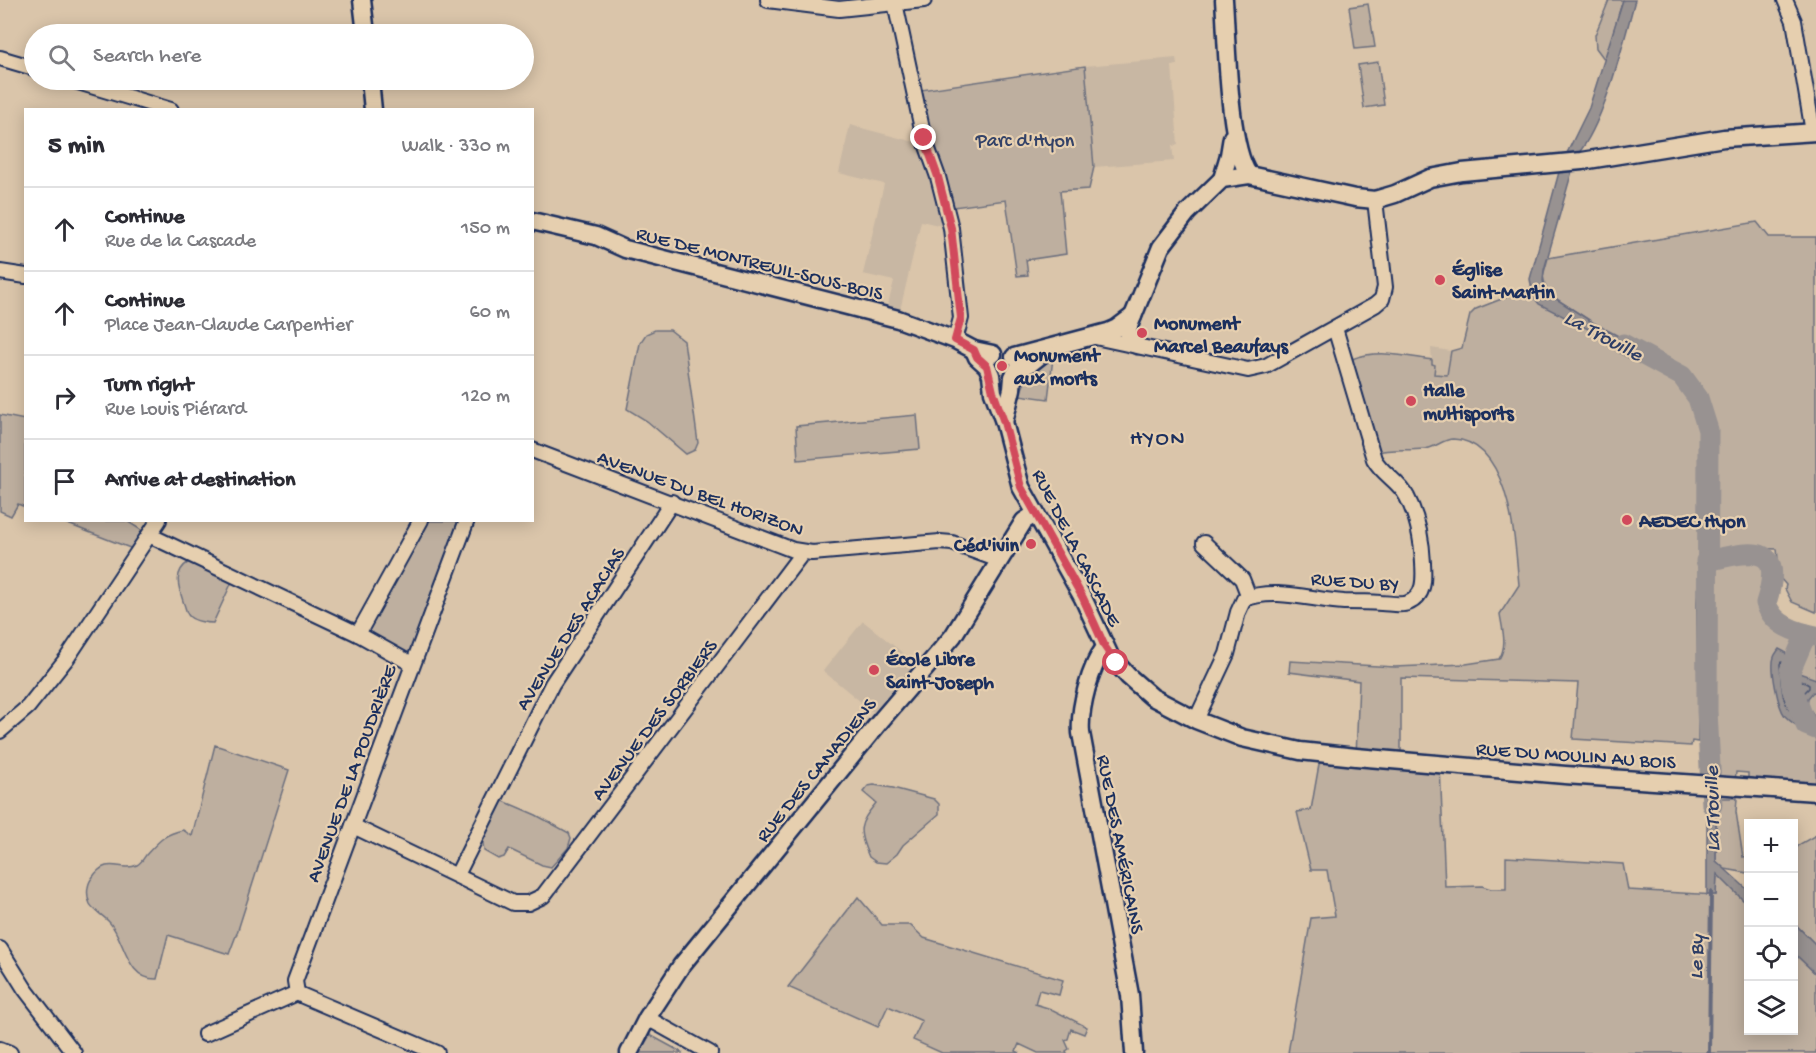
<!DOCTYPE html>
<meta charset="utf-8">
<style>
:root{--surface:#fff;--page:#f7f7f7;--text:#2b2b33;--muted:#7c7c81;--line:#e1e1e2}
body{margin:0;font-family:"Gochi Hand",sans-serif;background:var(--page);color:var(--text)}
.controls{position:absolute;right:18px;bottom:18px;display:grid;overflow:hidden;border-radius:0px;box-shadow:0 3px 15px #0003}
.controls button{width:54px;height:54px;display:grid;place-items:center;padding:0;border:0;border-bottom:2px solid var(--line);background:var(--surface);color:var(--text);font:30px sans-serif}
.stop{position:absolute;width:18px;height:18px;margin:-14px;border:4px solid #d1495b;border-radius:50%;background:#fff}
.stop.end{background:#d1495b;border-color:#fff;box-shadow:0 2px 6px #0008}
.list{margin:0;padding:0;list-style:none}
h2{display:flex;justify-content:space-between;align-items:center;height:78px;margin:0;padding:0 24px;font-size:26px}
h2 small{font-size:20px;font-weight:400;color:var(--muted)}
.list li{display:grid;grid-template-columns:39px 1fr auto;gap:18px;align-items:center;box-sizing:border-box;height:84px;padding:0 24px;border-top:2px solid var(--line)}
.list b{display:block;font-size:22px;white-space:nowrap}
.list p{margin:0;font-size:20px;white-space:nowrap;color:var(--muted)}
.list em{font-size:20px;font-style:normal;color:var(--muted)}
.icon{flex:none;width:33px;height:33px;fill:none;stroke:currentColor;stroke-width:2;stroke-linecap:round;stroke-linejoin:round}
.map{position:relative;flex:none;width:1816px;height:1053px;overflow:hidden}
.search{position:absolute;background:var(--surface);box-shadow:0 3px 15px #0003;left:24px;top:24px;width:510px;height:66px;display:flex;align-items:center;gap:15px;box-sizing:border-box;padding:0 21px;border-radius:33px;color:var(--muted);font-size:22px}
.panel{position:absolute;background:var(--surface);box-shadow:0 3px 15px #0003;left:24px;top:108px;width:510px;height:414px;border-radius:0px}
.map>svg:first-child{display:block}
.built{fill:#c8b7a3}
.green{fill:#beaf9f;stroke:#6c6f7e;stroke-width:1.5}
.water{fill:#989291;stroke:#666a7d;stroke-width:1.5}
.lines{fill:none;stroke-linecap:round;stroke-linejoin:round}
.shore{stroke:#4d5772;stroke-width:1.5}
.stream{stroke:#666a7d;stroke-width:4}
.river{stroke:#989291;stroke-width:21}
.minor-casing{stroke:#1b2f5e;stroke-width:18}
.tertiary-casing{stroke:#1b2f5e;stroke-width:21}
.minor{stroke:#e6cfaf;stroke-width:14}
.tertiary{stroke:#e6cfaf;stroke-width:16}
.route{stroke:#d1495b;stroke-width:8}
.poi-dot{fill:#d1495b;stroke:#e6cfaf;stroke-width:2}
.labels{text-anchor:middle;stroke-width:4.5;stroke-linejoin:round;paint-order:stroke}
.park-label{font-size:20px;fill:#334268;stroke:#e6cfaf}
.street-label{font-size:20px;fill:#1b2f5e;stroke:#e6cfaf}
.poi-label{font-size:20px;font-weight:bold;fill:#1b2f5e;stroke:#e6cfaf;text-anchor:start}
.water-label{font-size:21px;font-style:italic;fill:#2e3e66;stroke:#e6cfaf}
.quarter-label{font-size:22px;letter-spacing:1.5px;fill:#1b2f5e;stroke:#e6cfaf}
</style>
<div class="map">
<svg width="1816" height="1053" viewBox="0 0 1816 1053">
<rect width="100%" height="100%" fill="#dac5aa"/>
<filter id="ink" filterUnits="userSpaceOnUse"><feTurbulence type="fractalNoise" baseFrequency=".0167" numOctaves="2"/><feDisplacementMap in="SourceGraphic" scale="12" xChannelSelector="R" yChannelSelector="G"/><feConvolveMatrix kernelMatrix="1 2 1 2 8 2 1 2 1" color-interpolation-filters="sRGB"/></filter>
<g filter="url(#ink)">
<g class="built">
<polygon points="1176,58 1177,65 1172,66 1178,145 1172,146 1174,161 1094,167 1085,66"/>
<polygon points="850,125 926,145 951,228 921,221 898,319 885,316 894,281 863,274 884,184 839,173"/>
<polygon points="1431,348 1451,351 1447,376 1434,374 1435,365 1432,364"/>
<polygon points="863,621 924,670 882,719 823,671"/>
</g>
<g class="green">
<polygon points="1609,0 1623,0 1605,60 1596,48 1595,35"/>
<polygon points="1368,4 1375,47 1355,49 1349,7"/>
<polygon points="1378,62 1384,105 1364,108 1358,65"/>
<polygon points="1085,66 1094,167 1089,189 1060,191 1066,254 1026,260 1028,275 1017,276 1006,200 946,208 914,91"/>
<path d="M1757,222L1769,237H1816V612L1792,602L1785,589L1786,585L1780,578L1777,549L1744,548L1712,554L1700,531L1697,603L1698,742L1692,741L1691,746L1573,739L1578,683L1401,678V762L1440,765L1445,887L1482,886L1491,889H1506V857L1623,864L1628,890L1716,895L1717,873L1748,905V1030H1794V953L1816,974V1053H1288L1311,918L1335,916L1327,870H1311L1297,812L1311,810L1321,753L1356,757L1359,681L1289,672L1290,661L1395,667L1466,664L1499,659C1508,645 1502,629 1500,614L1519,585C1515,543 1511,441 1453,439C1443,439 1434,449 1424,449C1406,451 1391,448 1374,453L1352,359C1378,349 1405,356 1432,360V364L1435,365L1434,374L1447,375L1451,351L1462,348L1470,315L1476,309L1527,289L1536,287L1541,297L1592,322L1547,293L1543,276L1548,258Z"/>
<polygon points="655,330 670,330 684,341 698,443 695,450 686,454 647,421 627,409 640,343 646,334"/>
<polygon points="1053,358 1048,399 1019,395 1028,376"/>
<polygon points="0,415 25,420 25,507 18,504 11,516 0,511"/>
<polygon points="917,415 920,449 798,460 796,426"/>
<polygon points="60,521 127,521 149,535 138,551"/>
<polygon points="420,521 467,521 412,664 358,634"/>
<polygon points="1758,558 1766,563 1769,575 1761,601 1775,629 1816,639 1816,785 1748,782 1748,773 1736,772 1735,781 1715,776 1716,563"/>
<path d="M189,562L230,581L231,584L213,623C206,623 195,621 190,617C186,614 186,609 184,604C179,589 172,572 189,562Z"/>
<path d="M215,745L289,770L237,933L229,954L168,935L157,979C126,980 125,940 110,923C104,916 94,911 90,904C86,896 87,884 92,878C108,854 121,873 137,865C141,863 144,858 146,855C159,841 164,834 183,830L192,836Z"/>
<path d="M874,785L893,788L934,799L939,804V814L903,845L897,854L886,863L876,862L869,857C857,830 858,825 876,803L863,792L868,786Z"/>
<polygon points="1716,798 1737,798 1736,812 1743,857 1748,856 1748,873 1725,869 1716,861"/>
<polygon points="501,800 536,815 569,833 571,838 568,848 551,867 542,865 509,849 504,857 498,859 484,851 482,836"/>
<polygon points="1816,835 1816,945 1794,923 1794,851 1800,844"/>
<polygon points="858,897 882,925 910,925 924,938 1063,980 1059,995 1039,990 1035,1004 1051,1009 1087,1027 1084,1034 1071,1029 1068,1039 1065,1040 1069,1049 1066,1051 1067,1053 1038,1053 1019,1044 1016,1051 1020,1053 942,1053 913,1040 922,1021 888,1006 878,1027 788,987"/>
<polygon points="650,1035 683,1053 639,1053"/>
</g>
<g class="water">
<path d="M1623,0H1635C1624,40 1604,125 1577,155H1566L1589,108Z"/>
<polygon points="1572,171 1544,270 1543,281 1547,293 1592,322 1652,354 1647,359 1539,304 1533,296 1530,279 1559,172"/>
<path d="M1779,649L1785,652L1788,658L1793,654L1798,661L1799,673L1816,679V693L1813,692L1808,698L1807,706C1816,714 1816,725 1816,737C1805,731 1793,725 1785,716C1778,707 1770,668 1774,657C1775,654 1777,652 1779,649Z"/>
<polygon points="1707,785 1716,786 1716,861 1748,890 1748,905 1717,874 1716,895 1707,895"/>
<polygon points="1794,923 1816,945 1816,974 1794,953"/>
</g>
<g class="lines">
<path class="shore" d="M1816,719L1810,717L1801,707L1802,695L1809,688V685L1795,677L1791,664L1781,662L1780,664C1782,702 1783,711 1816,730"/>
<polyline class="stream" points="1709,1053 1711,892"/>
<g class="river">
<polyline points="1623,344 1682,376 1698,398 1708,430 1707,711 1712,805"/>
<path d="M1706,561C1750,552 1786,540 1766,603C1773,625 1795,632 1816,636"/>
<polyline points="1806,634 1790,671 1792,688 1806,725 1816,729"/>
</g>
<g class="minor-casing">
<g id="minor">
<polyline points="768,0 839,9 924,0"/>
<polyline points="1785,0 1794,21 1813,132"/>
<polyline points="895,3 924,138 938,177 951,228 961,318 955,340"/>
<polyline points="0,58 34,68"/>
<polyline points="71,80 171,110"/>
<polyline points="0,272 26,276"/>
<polyline points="1095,337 1248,370 1266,366 1375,305 1382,299 1385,287 1375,200"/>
<polyline points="532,450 793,550 812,553 940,542 952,543 999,560"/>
<polyline points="149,535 358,634 412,664"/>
<polyline points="1204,543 1242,579 1249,597"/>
<polyline points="358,634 421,520"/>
<path d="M1196,720L1227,654L1238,612L1244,599C1275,587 1311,600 1344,602C1356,602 1368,602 1381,603C1388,603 1401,606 1408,603C1425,596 1424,579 1423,563C1422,540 1418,518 1407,497C1400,482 1382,474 1374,459L1335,328"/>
<polyline points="0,731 28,707 67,658 159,520"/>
<polyline points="353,826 513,903 528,903 543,896 803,552"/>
<polyline points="457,875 552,684 672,502"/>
<polyline points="0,949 25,989 74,1053"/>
<polyline points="647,1018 710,1053"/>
<polyline points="205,1034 297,993"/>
<polyline points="0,1049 10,1053"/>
<polyline points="437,1053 303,996 297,993 295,981 467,520"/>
</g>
</g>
<g class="tertiary-casing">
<g id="tertiary">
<polyline points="362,0 366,34"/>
<path d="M1224,0C1227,40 1228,146 1249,175"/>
<polyline points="370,80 373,110"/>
<polyline points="1222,179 1229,155 1232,137"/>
<polyline points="532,221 596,236 625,249 898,319 955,340 974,350 993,354"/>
<polyline points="1137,345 1128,332 1129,326 1161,247 1187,213 1222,179 1249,175 1355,198 1375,200 1395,194 1430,178 1462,172 1582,161 1724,138 1816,132"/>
<polyline points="974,350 977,357 987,366 991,375 993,392 1004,422 1021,487 1083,598 1110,656 1128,676 1152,697 1196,720 1242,738 1300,751 1356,757 1565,775 1816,792"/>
<polyline points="1014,357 1108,332 1117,328 1133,316"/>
<polyline points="1004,422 1012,389 1013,377 1017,370 1031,363 1046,351"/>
<path d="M1105,647C1090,667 1079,708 1081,733L1130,995L1134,1053"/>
<polyline points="629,1053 647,1018 681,966 882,719 953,636 1024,521 1035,514"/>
</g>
</g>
<use href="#minor" class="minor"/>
<use href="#tertiary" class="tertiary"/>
</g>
</g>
<g class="lines" filter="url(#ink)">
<polyline class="route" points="924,138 938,177 951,228 961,318 955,340 974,350 977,357 987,366 993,392 1004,422 1021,487 1083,598 1105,647 1116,663"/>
</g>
<g class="poi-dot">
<circle cx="1440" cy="280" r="6"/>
<circle cx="1142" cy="333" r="6"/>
<circle cx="1002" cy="366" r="6"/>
<circle cx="1411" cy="401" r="6"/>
<circle cx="1627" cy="520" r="6"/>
<circle cx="1031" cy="544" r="6"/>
<circle cx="874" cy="670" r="6"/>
</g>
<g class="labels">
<g class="park-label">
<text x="1025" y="146">Parc d'Hyon</text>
</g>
<g class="street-label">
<text transform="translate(760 262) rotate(14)" y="7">RUE DE MONTREUIL-SOUS-BOIS</text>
<text transform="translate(701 492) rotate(20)" y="7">AVENUE DU BEL HORIZON</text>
<text transform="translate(1078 547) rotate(63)" y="7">RUE DE LA CASCADE</text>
<text transform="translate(1355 580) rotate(4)" y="7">RUE DU BY</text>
<text transform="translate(569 628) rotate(-58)" y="7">AVENUE DES ACACIAS</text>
<text transform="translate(653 719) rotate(-53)" y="7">AVENUE DES SORBIERS</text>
<text transform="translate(1576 754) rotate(4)" y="7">RUE DU MOULIN AU BOIS</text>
<text transform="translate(815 769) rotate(-51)" y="7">RUE DES CANADIENS</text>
<text transform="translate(350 773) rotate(-70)" y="7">AVENUE DE LA POUDRIÈRE</text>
<text transform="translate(1122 844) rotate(79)" y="7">RUE DES AMÉRICAINS</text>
</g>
<g class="poi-label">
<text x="1452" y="275">Église<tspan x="1452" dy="23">Saint-Martin</tspan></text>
<text x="1154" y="329">Monument<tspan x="1154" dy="23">Marcel Beaufays</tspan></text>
<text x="1014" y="361">Monument<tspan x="1014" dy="23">aux morts</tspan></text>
<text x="1423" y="396">Halle<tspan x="1423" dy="23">multisports</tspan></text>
<text x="1639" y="527">AEDEC Hyon</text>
<text x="1019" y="551" text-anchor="end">Céd'ivin</text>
<text x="886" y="665">École Libre<tspan x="886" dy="23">Saint-Joseph</tspan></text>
</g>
<g class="water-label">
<text transform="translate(1604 335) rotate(28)" y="7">La Trouille</text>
<text transform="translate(1711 809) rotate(-91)" y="7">La Trouille</text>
<text transform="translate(1695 957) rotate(-89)" y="7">Le By</text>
</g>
<g class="quarter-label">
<text x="1158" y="444">HYON</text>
</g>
</g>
</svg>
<div class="controls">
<button>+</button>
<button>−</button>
<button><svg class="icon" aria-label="locate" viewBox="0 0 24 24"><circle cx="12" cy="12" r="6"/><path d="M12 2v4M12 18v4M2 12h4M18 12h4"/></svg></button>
<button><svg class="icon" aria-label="layers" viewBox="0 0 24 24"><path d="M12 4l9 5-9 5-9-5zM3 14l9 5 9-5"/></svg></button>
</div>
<div class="stop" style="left:1116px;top:663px"></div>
<div class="stop end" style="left:924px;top:138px"></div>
<div class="search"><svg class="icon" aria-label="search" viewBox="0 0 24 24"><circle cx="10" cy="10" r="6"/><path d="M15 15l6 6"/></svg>Search here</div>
<section class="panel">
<h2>5 min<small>Walk · 330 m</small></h2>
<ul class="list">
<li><svg class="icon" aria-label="ahead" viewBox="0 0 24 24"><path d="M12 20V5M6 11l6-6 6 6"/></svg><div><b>Continue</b><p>Rue de la Cascade</p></div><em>150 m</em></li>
<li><svg class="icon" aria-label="ahead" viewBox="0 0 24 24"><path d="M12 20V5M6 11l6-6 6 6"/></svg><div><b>Continue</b><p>Place Jean-Claude Carpentier</p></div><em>60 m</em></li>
<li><svg class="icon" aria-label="right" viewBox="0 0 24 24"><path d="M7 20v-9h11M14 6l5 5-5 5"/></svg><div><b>Turn right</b><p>Rue Louis Piérard</p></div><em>120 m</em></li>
<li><svg class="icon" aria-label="arrive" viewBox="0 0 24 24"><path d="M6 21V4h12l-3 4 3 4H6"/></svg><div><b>Arrive at destination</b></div></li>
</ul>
</section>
</div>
